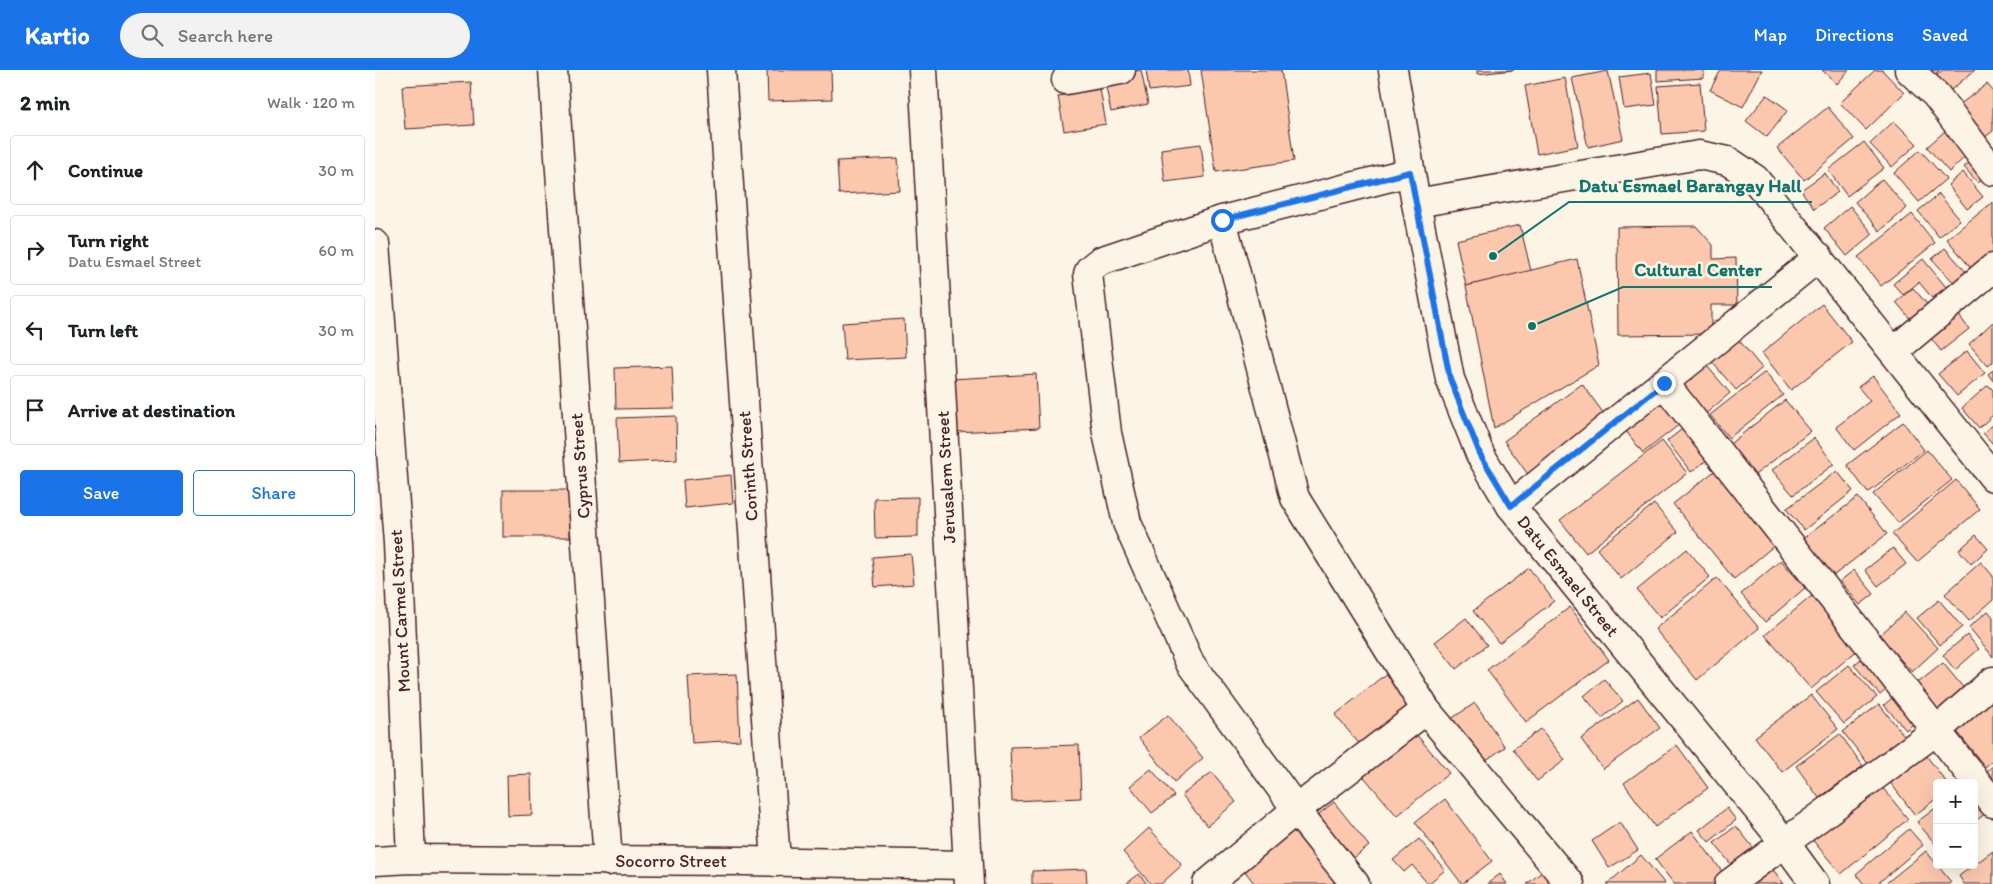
<!DOCTYPE html>
<meta charset="utf-8">
<style>
:root{--surface:#fff;--page:#f2f2f2;--text:#202124;--muted:#757577;--line:#e0e0e0;--accent:#1a73e8}
body{margin:0;font-family:Itim,sans-serif;background:var(--page);color:var(--text)}
.controls{position:absolute;right:15px;bottom:15px;display:grid;overflow:hidden;border-radius:5px;box-shadow:0 5px 20px #0002}
.controls button{width:45px;height:45px;display:grid;place-items:center;padding:0;border:0;border-bottom:1px solid var(--line);background:var(--surface);color:var(--text);font:25px sans-serif}
.stop{position:absolute;width:15px;height:15px;margin:-11px;border:4px solid #1a73e8;border-radius:50%;background:#fff}
.stop.end{background:#1a73e8;border-color:#fff;box-shadow:0 1px 5px #0008}
.list{margin:0;padding:0;list-style:none}
h2{display:flex;justify-content:space-between;align-items:center;height:65px;margin:0;padding:0 20px;font-size:21px}
h2 small{font-size:16px;font-weight:400;color:var(--muted)}
.list li{display:grid;grid-template-columns:32px 1fr auto;gap:15px;align-items:center;box-sizing:border-box;height:70px;margin:0 10px 10px;padding:0 10px;border:1px solid var(--line);border-radius:5px}
.list b{display:block;font-size:19px;white-space:nowrap}
.list p{margin:0;font-size:16px;white-space:nowrap;color:var(--muted)}
.list em{font-size:16px;font-style:normal;color:var(--muted)}
.actions{display:flex;gap:10px;padding:15px 20px}
.actions a{flex:1;padding:11px 0;border:1px solid var(--accent);border-radius:5px;text-align:center;font-size:18px;color:var(--accent)}
.actions .main{background:var(--accent);color:#fff}
.icon{flex:none;width:28px;height:28px;fill:none;stroke:currentColor;stroke-width:2;stroke-linecap:round;stroke-linejoin:round}
.map{position:relative;flex:none;width:1618px;height:814px;overflow:hidden}
header{display:flex;align-items:center;gap:30px;box-sizing:border-box;height:70px;padding:0 25px;background:var(--accent);color:#fff}
header strong{font-size:24px}
nav{display:flex;gap:28px;margin-inline-start:auto;font-size:18px}
.search{width:350px;height:45px;background:var(--page);display:flex;align-items:center;gap:12px;box-sizing:border-box;padding:0 18px;border-radius:28px;color:var(--muted);font-size:19px}
main{display:flex}
aside{flex:1;background:var(--surface)}
.map>svg:first-child{display:block}
.building{fill:#fcc8ad;stroke:#4a1f2b}
.lines{fill:none;stroke-linecap:round;stroke-linejoin:round}
.minor-casing{stroke:#4a1f2b;stroke-width:31}
.minor{stroke:#fcf5e5;stroke-width:28}
.route{stroke:#1a73e8;stroke-width:6}
.labels{text-anchor:middle;stroke-width:5;stroke-linejoin:round;paint-order:stroke}
.street-label{font-size:18px;fill:#4a1f2b;stroke:#fcf5e5}
.leader{fill:none;stroke:#0f766e;stroke-width:2}
.callout-dot{fill:#0f766e;stroke:#fcf5e5;stroke-width:2}
.callout-label{font-size:19px;text-anchor:middle;font-weight:bold;fill:#0f766e;stroke:#fcf5e5;stroke-width:5;stroke-linejoin:round;paint-order:stroke}
</style>
<header>
<strong>Kartio</strong>
<div class="search"><svg class="icon" aria-label="search" viewBox="0 0 24 24"><circle cx="10" cy="10" r="6"/><path d="M15 15l6 6"/></svg>Search here</div>
<nav><a>Map</a><a>Directions</a><a>Saved</a></nav>
</header>
<main>
<aside>
<h2>2 min<small>Walk · 120 m</small></h2>
<ul class="list">
<li><svg class="icon" aria-label="ahead" viewBox="0 0 24 24"><path d="M12 20V5M6 11l6-6 6 6"/></svg><div><b>Continue</b></div><em>30 m</em></li>
<li><svg class="icon" aria-label="right" viewBox="0 0 24 24"><path d="M7 20v-9h11M14 6l5 5-5 5"/></svg><div><b>Turn right</b><p>Datu Esmael Street</p></div><em>60 m</em></li>
<li><svg class="icon" aria-label="left" viewBox="0 0 24 24"><path d="M17 20v-9H6M10 6l-5 5 5 5"/></svg><div><b>Turn left</b></div><em>30 m</em></li>
<li><svg class="icon" aria-label="arrive" viewBox="0 0 24 24"><path d="M6 21V4h12l-3 4 3 4H6"/></svg><div><b>Arrive at destination</b></div></li>
</ul>
<div class="actions"><a class="main">Save</a><a>Share</a></div>
</aside>
<div class="map">
<svg width="1618" height="814" viewBox="0 0 1618 814">
<rect width="100%" height="100%" fill="#fcf5e5"/>
<filter id="ink" filterUnits="userSpaceOnUse"><feTurbulence type="fractalNoise" baseFrequency=".02" numOctaves="2"/><feDisplacementMap in="SourceGraphic" scale="10" xChannelSelector="R" yChannelSelector="G"/><feConvolveMatrix kernelMatrix="1 2 1 2 8 2 1 2 1" color-interpolation-filters="sRGB"/></filter>
<g filter="url(#ink)">
<g class="building">
<polygon points="392,0 456,0 457,29 393,31"/>
<polygon points="766,0 773,34 736,42 729,7"/>
<polygon points="771,0 813,0 815,16 774,21"/>
<polygon points="826,0 906,0 919,91 841,102"/>
<polygon points="1102,0 1139,0 1102,4"/>
<polygon points="1282,0 1329,0 1329,8 1282,11"/>
<polygon points="1346,0 1387,0 1368,37 1335,20"/>
<polygon points="1447,0 1474,0 1462,14"/>
<polygon points="1500,0 1507,0 1529,23 1491,60 1465,33"/>
<polygon points="1540,0 1565,0 1551,12"/>
<polygon points="1568,0 1600,0 1570,25 1557,9"/>
<polygon points="1233,1 1248,69 1213,77 1197,8"/>
<polygon points="1276,3 1281,35 1249,39 1244,7"/>
<polygon points="1190,8 1203,76 1162,84 1150,16"/>
<polygon points="96,12 99,55 30,59 27,16"/>
<polygon points="1325,13 1329,61 1287,64 1283,16"/>
<polygon points="1612,14 1618,21 1618,61 1606,70 1580,38"/>
<polygon points="725,19 731,54 689,61 683,26"/>
<polygon points="1392,25 1413,40 1392,67 1371,51"/>
<polygon points="1453,37 1479,69 1429,110 1402,78"/>
<polygon points="1519,51 1542,74 1517,97 1495,74"/>
<polygon points="1570,61 1592,85 1574,102 1552,77"/>
<polygon points="1489,72 1509,98 1472,126 1453,100"/>
<polygon points="826,74 830,107 790,112 786,79"/>
<polygon points="1545,80 1571,109 1544,132 1519,103"/>
<polygon points="523,88 525,121 464,124 462,91"/>
<polygon points="1600,88 1614,104 1603,113 1589,97"/>
<polygon points="1588,102 1608,127 1592,139 1573,115"/>
<polygon points="1450,103 1463,122 1439,139 1426,120"/>
<polygon points="1507,109 1532,138 1505,161 1480,132"/>
<polygon points="1564,124 1585,150 1564,167 1543,141"/>
<polygon points="1618,132 1618,187 1599,202 1572,169"/>
<polygon points="1475,136 1498,164 1472,186 1449,158"/>
<polygon points="1537,144 1560,173 1506,216 1483,187"/>
<polygon points="1145,155 1156,201 1091,216 1081,170"/>
<polygon points="1321,156 1338,175 1338,189 1361,188 1362,235 1336,235 1336,264 1243,265 1242,157"/>
<polygon points="1570,178 1593,204 1581,215 1557,189"/>
<polygon points="1202,189 1224,295 1119,358 1091,216"/>
<polygon points="1548,189 1571,217 1557,228 1544,212 1528,225 1518,214"/>
<polygon points="1538,218 1561,244 1544,259 1521,232"/>
<polygon points="1447,234 1477,272 1416,320 1387,283"/>
<polygon points="1583,244 1594,259 1566,281 1554,266"/>
<polygon points="529,249 531,287 470,290 467,253"/>
<polygon points="1618,252 1618,292 1613,296 1594,274"/>
<polygon points="1357,262 1387,298 1361,320 1331,285"/>
<polygon points="1592,281 1610,303 1582,326 1563,304"/>
<polygon points="1326,289 1355,323 1328,346 1299,313"/>
<polygon points="297,296 299,338 241,339 240,298"/>
<polygon points="1618,300 1618,311 1613,304"/>
<polygon points="1390,302 1408,325 1354,368 1335,345"/>
<polygon points="661,304 664,358 580,362 577,309"/>
<polygon points="1498,306 1526,343 1479,380 1461,357 1495,331 1483,317"/>
<polygon points="1207,314 1235,352 1157,410 1129,371"/>
<polygon points="1613,315 1618,320 1618,345 1604,358 1587,338"/>
<polygon points="1289,322 1310,350 1268,383 1247,356"/>
<polygon points="1410,330 1436,361 1376,408 1351,377"/>
<polygon points="301,346 302,390 244,393 242,348"/>
<polygon points="1316,352 1340,384 1316,402 1292,371"/>
<polygon points="1528,352 1549,380 1493,423 1472,395"/>
<polygon points="1618,355 1618,374 1608,363"/>
<polygon points="1439,368 1459,394 1418,425 1397,400"/>
<polygon points="1287,371 1312,403 1211,483 1185,450"/>
<polygon points="1552,380 1577,410 1523,453 1498,424"/>
<polygon points="1347,395 1407,469 1359,509 1298,434"/>
<polygon points="1462,401 1478,421 1429,460 1411,439"/>
<polygon points="356,405 358,433 310,438 308,410"/>
<polygon points="1581,410 1605,439 1542,492 1517,464"/>
<rect x="128" y="420" width="67" height="47"/>
<polygon points="543,427 543,467 500,468 499,428"/>
<polygon points="1483,427 1512,464 1454,509 1425,471"/>
<polygon points="1279,434 1303,462 1246,509 1222,479"/>
<polygon points="1601,465 1613,479 1596,494 1584,480"/>
<polygon points="1518,478 1531,494 1503,516 1490,500"/>
<polygon points="1312,479 1335,507 1285,548 1262,520"/>
<polygon points="536,484 539,514 500,517 497,487"/>
<polygon points="1406,490 1430,518 1390,552 1366,524"/>
<polygon points="1606,492 1618,506 1618,530 1594,551 1570,524"/>
<polygon points="1154,498 1179,531 1124,573 1098,541"/>
<polygon points="1479,500 1499,524 1485,535 1465,511"/>
<polygon points="1342,508 1384,558 1322,610 1280,559"/>
<polygon points="1444,520 1490,574 1436,619 1390,565"/>
<polygon points="1564,530 1587,557 1565,575 1542,548"/>
<polygon points="1195,537 1234,590 1151,652 1112,600"/>
<polygon points="1613,541 1618,547 1618,587 1594,557"/>
<polygon points="1530,542 1563,578 1537,602 1504,566"/>
<polygon points="1091,548 1112,575 1081,599 1060,572"/>
<polygon points="1592,565 1604,579 1580,600 1568,585"/>
<polygon points="1494,582 1520,612 1505,625 1479,595"/>
<polygon points="1568,593 1591,621 1561,644 1539,616"/>
<polygon points="1474,595 1502,627 1469,654 1441,622"/>
<polygon points="1013,602 1040,634 987,677 960,645"/>
<polygon points="362,604 365,670 317,673 313,606"/>
<polygon points="1229,609 1248,631 1227,648 1209,626"/>
<polygon points="1525,621 1547,647 1531,660 1509,635"/>
<polygon points="1436,625 1463,659 1407,702 1380,667"/>
<polygon points="1263,628 1285,658 1228,699 1206,669"/>
<polygon points="1618,631 1618,690 1610,697 1581,660"/>
<polygon points="1100,633 1130,677 1104,695 1073,651"/>
<polygon points="1504,634 1531,668 1495,696 1468,662"/>
<polygon points="793,645 828,688 799,712 764,668"/>
<polygon points="1035,657 1074,703 1022,746 984,701"/>
<polygon points="1166,659 1190,690 1162,711 1138,679"/>
<polygon points="1465,664 1488,696 1444,728 1421,696"/>
<polygon points="704,675 706,728 637,731 635,677"/>
<polygon points="1302,675 1333,718 1280,757 1249,713"/>
<polygon points="1547,680 1572,713 1562,713 1562,728 1540,745 1511,707"/>
<polygon points="1618,696 1618,714 1609,703"/>
<polygon points="776,699 799,726 777,743 755,716"/>
<polygon points="837,702 861,732 832,756 807,725"/>
<polygon points="156,704 157,745 133,746 132,705"/>
<polygon points="1502,711 1533,749 1466,804 1435,767"/>
<polygon points="1599,723 1614,741 1599,752"/>
<polygon points="1070,729 1117,791 1087,814 1040,752"/>
<polygon points="959,732 994,776 970,795 934,752"/>
<polygon points="1562,737 1562,776 1542,752"/>
<polygon points="1352,738 1361,750 1334,772 1324,760"/>
<polygon points="927,752 970,804 957,814 880,814 868,799"/>
<polygon points="1245,752 1263,780 1234,798 1217,771"/>
<polygon points="1361,756 1381,781 1359,798 1339,773"/>
<polygon points="774,758 807,795 786,814 776,814 748,782"/>
<polygon points="1534,759 1548,775 1502,814 1489,814 1481,804"/>
<polygon points="1317,761 1352,808 1344,814 1299,814 1280,789"/>
<polygon points="1044,769 1070,800 1053,814 1037,795 1029,802 1018,790"/>
<polygon points="1551,781 1576,812 1574,814 1510,814"/>
<polygon points="1618,781 1618,814 1589,814 1584,806"/>
<polygon points="1266,785 1290,814 1232,814"/>
<polygon points="1390,789 1409,814 1365,814"/>
<polygon points="711,799 712,814 657,814 657,801"/>
<polygon points="1168,801 1179,814 1152,814"/>
<polygon points="764,804 772,814 751,814"/>
<polygon points="1125,804 1132,814 1112,814"/>
</g>
<g class="lines">
<g class="minor-casing">
<g id="minor">
<polyline points="178,0 233,791"/>
<polyline points="346,0 401,792"/>
<polyline points="548,0 594,814"/>
<polyline points="1018,0 1041,133 1075,309 1105,384 1136,436 1410,773 1440,814"/>
<polyline points="1534,0 1561,25 1618,101"/>
<polyline points="691,10 746,0"/>
<polyline points="1041,133 1324,85 1353,91 1380,109 1618,407"/>
<polyline points="847,150 920,428 1051,640 1195,814"/>
<polyline points="0,174 23,473 36,789"/>
<polyline points="1519,281 1618,198"/>
<polyline points="1289,313 1618,733"/>
<polyline points="1136,436 1444,187"/>
<polyline points="0,791 36,789 369,791 592,795"/>
<polyline points="832,814 922,739 1051,640"/>
<polyline points="980,814 929,750 815,593 752,453 732,363 713,204 715,199 725,191 847,150 1035,102"/>
<polyline points="1354,814 1561,661 1618,611"/>
</g>
</g>
<use href="#minor" class="minor"/>
</g>
</g>
<g class="lines" filter="url(#ink)">
<polyline class="route" points="847,150 1035,102 1075,309 1105,384 1136,436 1289,313"/>
</g>
<g class="labels">
<g class="street-label">
<text transform="translate(205 396) rotate(-94)" y="6">Cyprus Street</text>
<text transform="translate(373 396) rotate(-94)" y="6">Corinth Street</text>
<text transform="translate(571 407) rotate(-93)" y="6">Jerusalem Street</text>
<text transform="translate(1193 506) rotate(51)" y="6">Datu Esmael Street</text>
<text transform="translate(25 541) rotate(-93)" y="6">Mount Carmel Street</text>
<text x="296" y="797">Socorro Street</text>
</g>
</g>
<path class="leader" d="M1118 186L1194 132H1437M1157 256L1248 217H1397"/>
<g class="callout-dot">
<circle cx="1118" cy="186" r="5"/>
<circle cx="1157" cy="256" r="5"/>
</g>
<g class="callout-label">
<text x="1315" y="122">Datu Esmael Barangay Hall</text>
<text x="1323" y="206">Cultural Center</text>
</g>
</svg>
<div class="controls">
<button>+</button>
<button>−</button>
</div>
<div class="stop" style="left:847px;top:150px"></div>
<div class="stop end" style="left:1289px;top:313px"></div>
</div>
</main>
